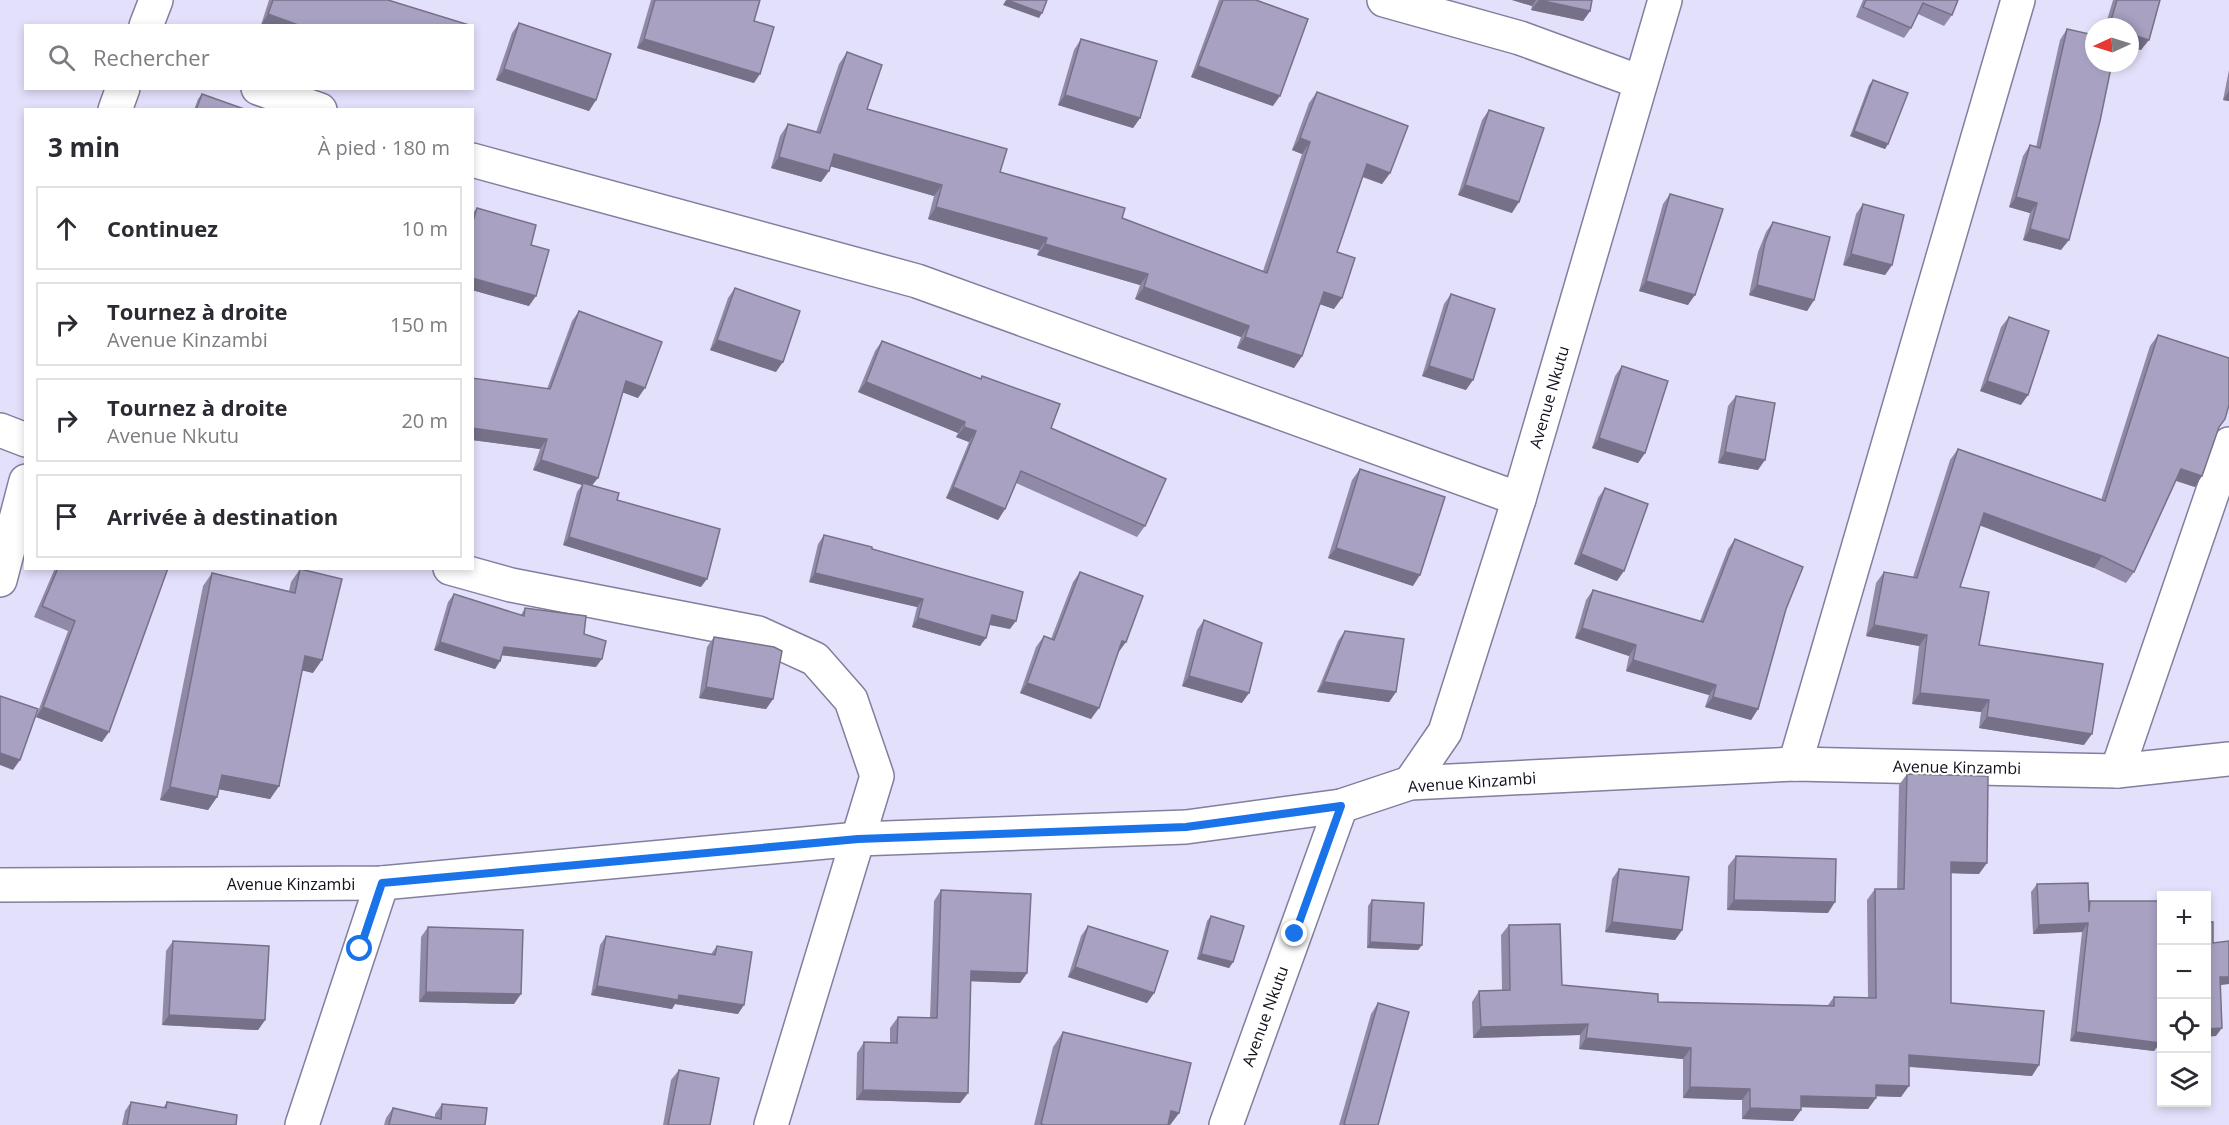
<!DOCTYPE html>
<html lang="fr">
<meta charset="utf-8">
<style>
:root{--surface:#fff;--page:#f2f2f3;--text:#2b2b33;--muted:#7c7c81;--line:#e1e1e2}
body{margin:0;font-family:"Open Sans",sans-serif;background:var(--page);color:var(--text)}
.controls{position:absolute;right:18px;bottom:18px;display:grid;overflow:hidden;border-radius:0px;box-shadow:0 3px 9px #0003}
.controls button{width:54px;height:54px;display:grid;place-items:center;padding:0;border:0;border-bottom:2px solid var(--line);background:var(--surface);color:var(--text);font:30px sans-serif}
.compass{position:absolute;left:2085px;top:18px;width:54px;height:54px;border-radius:50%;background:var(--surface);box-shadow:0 3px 9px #0003;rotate:266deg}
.stop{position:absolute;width:18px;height:18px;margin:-14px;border:4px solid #1a73e8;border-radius:50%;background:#fff}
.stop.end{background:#1a73e8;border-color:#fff;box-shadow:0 2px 6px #0008}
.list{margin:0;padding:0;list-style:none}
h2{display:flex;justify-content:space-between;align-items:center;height:78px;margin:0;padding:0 24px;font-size:26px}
h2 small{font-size:20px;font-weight:400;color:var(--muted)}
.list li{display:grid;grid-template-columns:39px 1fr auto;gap:18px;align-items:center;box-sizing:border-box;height:84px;margin:0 12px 12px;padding:0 12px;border:2px solid var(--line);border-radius:0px}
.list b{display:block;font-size:22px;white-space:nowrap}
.list p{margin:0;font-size:20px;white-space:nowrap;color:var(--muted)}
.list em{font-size:20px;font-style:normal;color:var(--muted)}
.icon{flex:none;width:33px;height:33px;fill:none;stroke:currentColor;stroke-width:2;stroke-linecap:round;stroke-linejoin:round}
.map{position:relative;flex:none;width:2229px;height:1125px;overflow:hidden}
.search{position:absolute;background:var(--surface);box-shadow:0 3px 9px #0003;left:24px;top:24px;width:450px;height:66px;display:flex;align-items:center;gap:15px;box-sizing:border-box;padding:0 21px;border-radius:0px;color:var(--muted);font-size:22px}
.panel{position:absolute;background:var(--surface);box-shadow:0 3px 9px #0003;left:24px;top:108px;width:450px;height:462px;border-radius:0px}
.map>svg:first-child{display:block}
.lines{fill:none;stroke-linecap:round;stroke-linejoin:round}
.minor-casing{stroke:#827e9e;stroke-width:36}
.minor{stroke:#fff;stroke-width:33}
.wall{fill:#918aa7}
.shaded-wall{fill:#767188}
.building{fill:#a9a1c2;stroke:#767188;stroke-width:1.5}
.route{stroke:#1a73e8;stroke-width:8}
.labels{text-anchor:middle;stroke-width:4.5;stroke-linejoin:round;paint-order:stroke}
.street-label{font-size:16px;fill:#12101c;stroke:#fff}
</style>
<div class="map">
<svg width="2229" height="1125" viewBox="0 0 2229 1125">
<rect width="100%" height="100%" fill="#e3e0fc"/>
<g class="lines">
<g class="minor-casing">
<g id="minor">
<polyline points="1384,0 1520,38 1640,82"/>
<polyline points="146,26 156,0"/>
<polyline points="258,88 320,110"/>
<polyline points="115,110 123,88"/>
<polyline points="472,160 917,281 1519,499"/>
<polyline points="0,430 26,440"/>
<polyline points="450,568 511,585 758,633 815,659 851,700 877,776 771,1125"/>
<polyline points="0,580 26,481"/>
<polyline points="1795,764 2018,0"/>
<polyline points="2117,771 2229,444"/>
<polyline points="1410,783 1445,732 1519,499 1665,0"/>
<polyline points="0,885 382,883 858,839 1186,827 1341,806 1410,783 1795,764 2117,771 2229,759"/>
<polyline points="302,1125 382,883"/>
<polyline points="1226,1125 1341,806"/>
</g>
</g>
<use href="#minor" class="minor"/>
</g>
<g class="wall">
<polygon points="269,0 388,0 469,25 264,26 261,25"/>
<polygon points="651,0 760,0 754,21 754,83 637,48"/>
<polygon points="1219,0 1256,0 1273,106 1191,77"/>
<polygon points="1512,0 1592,0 1590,11 1583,21 1531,10 1532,6"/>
<polygon points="1863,0 1958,0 1952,15 1944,26 1918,14 1911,28 1904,38 1856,17"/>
<polygon points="2113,0 2160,0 2141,50 2130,47 2130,27 2105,27"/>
<polygon points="519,23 596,100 589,111 496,80 512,33"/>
<polygon points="2067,29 2061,250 2023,240 2030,213 2009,207 2023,156 2030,145 2036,147 2060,40"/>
<polygon points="1081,39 1140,118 1133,128 1058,105 1074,50"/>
<polygon points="847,52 867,109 1000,172 1263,271 1302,154 1292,150 1309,103 1317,92 1390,173 1382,184 1362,177 1337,252 1334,309 1320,304 1302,356 1294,368 1237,348 1241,337 1135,299 1140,285 1037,255 1039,250 928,219 934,196 830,166 829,171 821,182 771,168 780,136 788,124 816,132 839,64"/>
<polygon points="2229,70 2229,101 2223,100"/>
<polygon points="1873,80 1888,144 1885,149 1850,136 1869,85"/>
<polygon points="202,94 247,110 194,110 198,99"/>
<polygon points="1489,110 1512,213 1458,195 1482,120"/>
<polygon points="1670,194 1688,305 1639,291 1663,204"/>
<polygon points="1863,204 1892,265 1885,275 1843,265 1856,214"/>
<polygon points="477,208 531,245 529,306 472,290 472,214"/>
<polygon points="1773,222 1814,300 1807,311 1749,295 1758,252 1766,232"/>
<polygon points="735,288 776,372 710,350 728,298"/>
<polygon points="1451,294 1466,390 1422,376 1444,304"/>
<polygon points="579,311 638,398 622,392 592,486 617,500 701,587 563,545 577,492 582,485 533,470 540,449 472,440 472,378 547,389 572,321"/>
<polygon points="2009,317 2021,405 1980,391 2001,327"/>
<polygon points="2158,335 2219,427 2195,487 2176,481 2134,572 2126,583 2094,568 1980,525 1960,587 1979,645 2084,745 1979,728 1981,712 1912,704 1919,646 1866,636 1876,583 1884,572 1913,577 1950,460 1958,449 2101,500 2150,346"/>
<polygon points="882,341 980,379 982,376 1051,428 1145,526 1137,537 1016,483 1005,509 998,520 946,498 969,442 956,437 958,433 858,392 875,351"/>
<polygon points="1622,366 1645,453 1638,463 1592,448 1615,376"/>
<polygon points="1736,396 1758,470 1718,463 1728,406"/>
<polygon points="1360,469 1413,586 1328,558 1352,480"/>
<polygon points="1605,488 1617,581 1574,564 1598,498"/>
<polygon points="824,535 872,549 1010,629 990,625 980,646 912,627 917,607 809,582 818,544"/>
<polygon points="1735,539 1786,609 1758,709 1751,720 1705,707 1709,695 1626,671 1629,656 1575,638 1586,600 1593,590 1700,621 1728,549"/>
<polygon points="55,568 168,568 102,742 36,717 68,631 34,617"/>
<polygon points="300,569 313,673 302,670 279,786 270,799 219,789 217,797 208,810 160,800 203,586 212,573 289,591 291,582"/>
<polygon points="1080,572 1118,653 1091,719 1020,693 1036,647 1044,636 1051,639 1073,582"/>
<polygon points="454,594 521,615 525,608 584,634 596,667 502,655 500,661 495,669 434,650 448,602"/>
<polygon points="1204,620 1242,703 1182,686 1197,630"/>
<polygon points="1345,631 1396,692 1389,702 1317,692 1338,641"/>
<polygon points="714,637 773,699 766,709 699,698 707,647"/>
<polygon points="1907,774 1979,874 1951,873 1951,1003 2032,1076 1909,1067 1901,1097 1876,1096 1876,1098 1868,1109 1801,1107 1801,1110 1793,1121 1742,1119 1742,1100 1683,1098 1683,1059 1579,1049 1580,1035 1473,1038 1472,1002 1479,991 1502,990 1501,935 1509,925 1562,985 1658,1002 1828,1005 1834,997 1868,998 1867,900 1875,889 1897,889 1899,785"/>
<polygon points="1736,856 1828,913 1727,910 1728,866"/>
<polygon points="1619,869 1682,930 1675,940 1605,932 1612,879"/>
<polygon points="2037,884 2089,903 2090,901 2160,1039 2160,1043 2154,1051 2070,1041 2082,932 2033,934 2031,892"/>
<polygon points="941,890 1027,973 1020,983 971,981 968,1093 960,1103 856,1100 857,1053 864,1042 890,1043 890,1028 898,1017 930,1018 934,901"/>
<polygon points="1372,900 1422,945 1418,950 1367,948 1368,906"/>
<polygon points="1211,916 1233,962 1229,968 1197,959 1207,921"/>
<polygon points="1088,926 1154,993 1147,1003 1068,977 1081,936"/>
<polygon points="428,927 514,1004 419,1002 421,937"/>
<polygon points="606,936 711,954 717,946 738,1014 675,1004 672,1009 591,995 600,945"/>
<polygon points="173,941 265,1020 258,1030 162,1025 166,951"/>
<polygon points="1378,1003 1378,1125 1339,1125 1371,1014"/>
<polygon points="1063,1032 1179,1113 1170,1125 1034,1125 1053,1047"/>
<polygon points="679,1070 710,1125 663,1125 671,1080"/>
<polygon points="131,1102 163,1108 167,1102 236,1125 122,1125 125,1111"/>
<polygon points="442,1104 485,1125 384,1125 386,1118 393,1108 435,1118 435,1114"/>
</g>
<g class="shaded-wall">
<polygon points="1006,0 1042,13 1039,18 1003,5"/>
<polygon points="1512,0 1536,0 1532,6"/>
<polygon points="1539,0 1590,11 1583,21 1531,10"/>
<polygon points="268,14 301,26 264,26 261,25"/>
<polygon points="2130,34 2149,40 2141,50 2130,47"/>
<polygon points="644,39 760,74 754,83 637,48"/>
<polygon points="1198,66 1280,96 1273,106 1191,77"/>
<polygon points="504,69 596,100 589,111 496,80"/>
<polygon points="2229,91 2229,101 2223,100"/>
<polygon points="1065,95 1140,118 1133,128 1058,105"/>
<polygon points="1854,131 1888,144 1885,149 1850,136"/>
<polygon points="1300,138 1310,142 1302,154 1292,150"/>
<polygon points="834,154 942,185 934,196 826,165"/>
<polygon points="779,157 829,171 821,182 771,168"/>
<polygon points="1367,164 1390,173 1382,184 1359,175"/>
<polygon points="1465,185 1519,202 1512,213 1458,195"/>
<polygon points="2016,197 2037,203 2030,213 2009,207"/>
<polygon points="936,207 1047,238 1039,250 928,219"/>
<polygon points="2030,229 2069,240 2061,250 2023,240"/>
<polygon points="1045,244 1148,274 1140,285 1037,255"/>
<polygon points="1851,254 1892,265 1885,275 1843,265"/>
<polygon points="472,278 536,296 529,306 472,290"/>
<polygon points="1646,281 1695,295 1688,305 1639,291"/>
<polygon points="1757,285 1814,300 1807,311 1749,295"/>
<polygon points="1144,287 1249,326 1241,337 1135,299"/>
<polygon points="1324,292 1342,298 1334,309 1316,303"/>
<polygon points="1245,337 1302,356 1294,368 1237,348"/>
<polygon points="717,340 783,362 776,372 710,350"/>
<polygon points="1429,366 1473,380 1466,390 1422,376"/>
<polygon points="626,381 645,388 638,398 619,391"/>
<polygon points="1987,381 2028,395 2021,405 1980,391"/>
<polygon points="866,382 965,422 958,433 858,392"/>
<polygon points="964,427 976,431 969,442 956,437"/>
<polygon points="472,428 547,439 540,449 472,440"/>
<polygon points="1599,438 1645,453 1638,463 1592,448"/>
<polygon points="1725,452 1765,460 1758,470 1718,463"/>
<polygon points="541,460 598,478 590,488 583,483 582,485 533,470"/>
<polygon points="2181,469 2202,476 2195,487 2174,480"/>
<polygon points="953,487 1005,509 998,520 946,498"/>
<polygon points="1984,513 2102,556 2094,568 1976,524"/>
<polygon points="569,537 707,579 701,587 563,545"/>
<polygon points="1336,548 1420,575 1413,586 1328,558"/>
<polygon points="1581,554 1624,571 1617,581 1574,564"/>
<polygon points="815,573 923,599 917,607 809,582"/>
<polygon points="992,615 1016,621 1010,629 986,624"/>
<polygon points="918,618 986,638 980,646 912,627"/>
<polygon points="1874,625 1927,635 1919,646 1866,636"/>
<polygon points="1582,628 1636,645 1629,656 1575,638"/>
<polygon points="1122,641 1126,642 1118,653"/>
<polygon points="440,642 500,661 495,669 434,650"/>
<polygon points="504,647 602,659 596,667 499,655"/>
<polygon points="305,656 322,660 313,673 296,669"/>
<polygon points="1633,660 1716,685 1709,695 1626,671"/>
<polygon points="1189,676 1249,693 1242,703 1182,686"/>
<polygon points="1324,682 1396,692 1389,702 1317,692"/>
<polygon points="1027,683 1099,708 1091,719 1020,693"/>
<polygon points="706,687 773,699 766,709 699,698"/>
<polygon points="1920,693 1989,700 1981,712 1912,704"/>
<polygon points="1713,697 1758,709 1751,720 1705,707"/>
<polygon points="43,707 109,732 102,742 36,717"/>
<polygon points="1987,717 2092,734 2084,745 1979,728"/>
<polygon points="0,753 20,760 13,770 0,765"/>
<polygon points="222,775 279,786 270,799 212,788"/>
<polygon points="170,787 217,797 208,810 160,800"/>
<polygon points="1951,862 1987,863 1979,874 1943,873"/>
<polygon points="1734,900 1835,902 1828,913 1727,910"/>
<polygon points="1612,922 1682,930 1675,940 1605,932"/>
<polygon points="2088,923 2082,932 2033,934 2039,925"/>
<polygon points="1370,942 1422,945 1418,950 1367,948"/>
<polygon points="1201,954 1233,962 1229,968 1197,959"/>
<polygon points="1075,967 1154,993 1147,1003 1068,977"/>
<polygon points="971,971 1027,973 1020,983 964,981"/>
<polygon points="2220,977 2229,977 2229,984 2214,986"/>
<polygon points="597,986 679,995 744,1005 738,1014 675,1004 672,1009 591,995"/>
<polygon points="426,992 521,994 514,1004 419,1002"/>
<polygon points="169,1015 265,1020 258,1030 162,1025"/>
<polygon points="1588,1024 1580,1035 1473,1038 1481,1027"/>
<polygon points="2222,1028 2216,1036 2206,1037 2206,1029"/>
<polygon points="2076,1032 2160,1043 2154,1051 2070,1041"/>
<polygon points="1586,1038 1691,1048 1683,1059 1579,1049"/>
<polygon points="1909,1055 2039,1065 2032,1076 1902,1066"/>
<polygon points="1876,1085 1909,1086 1901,1097 1869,1096"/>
<polygon points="1690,1087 1750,1089 1742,1100 1683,1098"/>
<polygon points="863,1090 968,1093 960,1103 856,1100"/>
<polygon points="1801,1096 1876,1098 1868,1109 1793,1107"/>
<polygon points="1750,1108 1801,1110 1793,1121 1742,1119"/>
<polygon points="1171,1111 1179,1113 1170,1125 1161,1125"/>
</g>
<g class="building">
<polygon points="273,0 388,0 469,25 301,26 268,14"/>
<polygon points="655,0 760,0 754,21 774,27 760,74 644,39"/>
<polygon points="1007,0 1047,0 1042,13"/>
<polygon points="1223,0 1256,0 1308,19 1280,96 1198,66"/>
<polygon points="1539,0 1592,0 1590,11"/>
<polygon points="1866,0 1958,0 1952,15 1923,3 1911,28 1863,7"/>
<polygon points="2117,0 2160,0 2149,40 2130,34 2130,27 2109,27"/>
<polygon points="519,23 611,54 596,100 504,69"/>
<polygon points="2067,29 2094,35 2094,63 2112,63 2100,121 2069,240 2030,229 2037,203 2016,197 2030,145 2040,148"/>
<polygon points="1081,39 1157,61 1140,118 1065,95"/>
<polygon points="847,52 882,65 867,109 1007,149 1000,172 1125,208 1122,218 1267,273 1310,142 1300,138 1317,92 1408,126 1390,173 1367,164 1337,252 1355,258 1342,298 1324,292 1302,356 1245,337 1249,326 1144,287 1148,274 1045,244 1047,238 936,207 942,185 834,154 829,171 779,157 788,124 820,133"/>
<polygon points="1873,80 1908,93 1888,144 1854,131"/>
<polygon points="202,94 247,110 196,110"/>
<polygon points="1489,110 1544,128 1519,202 1465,185"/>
<polygon points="1670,194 1723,209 1695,295 1646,281"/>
<polygon points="1863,204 1904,215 1892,265 1851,254"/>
<polygon points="477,208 536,225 531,245 549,250 536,296 472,278 472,224"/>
<polygon points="1773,222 1830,237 1814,300 1757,285 1765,242"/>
<polygon points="735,288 800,311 783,362 717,340"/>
<polygon points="1451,294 1495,309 1473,380 1429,366"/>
<polygon points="579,311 662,342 645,388 626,381 598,478 541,460 547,439 472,428 472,378 550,389"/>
<polygon points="2009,317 2049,331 2028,395 1987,381"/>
<polygon points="2158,335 2229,358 2229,405 2225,419 2219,427 2202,476 2181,469 2134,572 2102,556 1984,513 1960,587 1989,592 1979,645 2103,664 2092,734 1987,717 1989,700 1920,693 1927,635 1874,625 1884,572 1917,578 1958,449 2105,501"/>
<polygon points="882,341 981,379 982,376 1060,404 1051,428 1166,479 1145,526 1021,471 1005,509 953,487 976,431 964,427 965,422 866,382"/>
<polygon points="1622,366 1668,381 1645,453 1599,438"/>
<polygon points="1736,396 1775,403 1765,460 1725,452"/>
<polygon points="1360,469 1445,497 1420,575 1336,548"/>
<polygon points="583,483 619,493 617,500 720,529 707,579 569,537"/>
<polygon points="1605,488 1648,504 1624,571 1581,554"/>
<polygon points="824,535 872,547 872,549 1023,592 1016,621 992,615 986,638 918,618 923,599 815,573"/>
<polygon points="1735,539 1803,567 1786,609 1758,709 1713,697 1716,685 1633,660 1636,645 1582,628 1593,590 1703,622"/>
<polygon points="58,568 168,568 109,732 43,707 75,621 42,606"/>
<polygon points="300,569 342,579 322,660 305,656 279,786 222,775 217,797 170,787 212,573 295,593"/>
<polygon points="1080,572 1143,596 1126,642 1122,641 1099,708 1027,683 1044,636 1054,640"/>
<polygon points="454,594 524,616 525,608 586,616 584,634 606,641 602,659 504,647 500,661 440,642"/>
<polygon points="1204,620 1262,643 1249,693 1189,676"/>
<polygon points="1345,631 1404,639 1396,692 1324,682"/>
<polygon points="714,637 774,647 782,651 773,699 706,687"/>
<polygon points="0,696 38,709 20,760 0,753"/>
<polygon points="1907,774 1988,776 1987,863 1951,862 1951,1003 2044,1011 2039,1065 1909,1055 1909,1086 1876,1085 1876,1098 1801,1096 1801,1110 1750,1108 1750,1089 1690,1087 1691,1048 1586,1038 1588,1024 1481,1027 1479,991 1510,990 1509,925 1560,924 1562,985 1658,994 1658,1002 1834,1006 1834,997 1876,998 1875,889 1904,889"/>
<polygon points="1736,856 1836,859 1835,902 1734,900"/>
<polygon points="1619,869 1689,877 1682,930 1612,922"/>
<polygon points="2088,883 2089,912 2090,901 2162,901 2162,1030 2160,1043 2076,1032 2088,923 2039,925 2037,884"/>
<polygon points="941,890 1031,894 1027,973 971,971 968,1093 863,1090 864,1042 897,1043 898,1017 937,1018"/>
<polygon points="1372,900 1424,903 1422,945 1370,942"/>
<polygon points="1211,916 1244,926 1233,962 1201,954"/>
<polygon points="2206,922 2213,922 2213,943 2229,941 2229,977 2220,977 2222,1028 2206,1029"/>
<polygon points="1088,926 1168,951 1154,993 1075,967"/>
<polygon points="428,927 523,930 521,994 426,992"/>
<polygon points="606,936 715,955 717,946 752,952 744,1005 679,995 678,1000 597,986"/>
<polygon points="173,941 269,946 265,1020 169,1015"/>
<polygon points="1378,1003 1409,1012 1378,1125 1346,1125 1344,1124"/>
<polygon points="1063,1032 1191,1063 1179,1113 1171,1111 1168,1125 1045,1125 1041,1124"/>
<polygon points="679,1070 719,1078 710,1125 668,1125"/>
<polygon points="131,1102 166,1108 167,1102 237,1115 236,1125 127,1125"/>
<polygon points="442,1104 487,1108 485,1125 389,1125 393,1108 441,1119"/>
</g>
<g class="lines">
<polyline class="route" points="360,949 382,883 858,839 1186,827 1341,806 1295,934"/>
</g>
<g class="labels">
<g class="street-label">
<text transform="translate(1549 397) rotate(-74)" y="6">Avenue Nkutu</text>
<text transform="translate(1957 767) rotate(1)" y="6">Avenue Kinzambi</text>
<text transform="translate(1472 782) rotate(-4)" y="6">Avenue Kinzambi</text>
<text x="291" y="890">Avenue Kinzambi</text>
<text transform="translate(1265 1016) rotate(-70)" y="6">Avenue Nkutu</text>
</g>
</g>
</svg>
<div class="controls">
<button>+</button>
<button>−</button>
<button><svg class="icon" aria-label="locate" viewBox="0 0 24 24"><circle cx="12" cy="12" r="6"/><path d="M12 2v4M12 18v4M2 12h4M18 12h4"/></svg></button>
<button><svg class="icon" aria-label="layers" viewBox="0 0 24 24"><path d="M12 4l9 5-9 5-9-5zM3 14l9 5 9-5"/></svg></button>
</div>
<svg class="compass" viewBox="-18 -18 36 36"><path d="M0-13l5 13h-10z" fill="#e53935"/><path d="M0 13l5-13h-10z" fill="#7c7c81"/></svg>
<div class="stop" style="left:360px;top:949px"></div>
<div class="stop end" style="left:1295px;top:934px"></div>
<div class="search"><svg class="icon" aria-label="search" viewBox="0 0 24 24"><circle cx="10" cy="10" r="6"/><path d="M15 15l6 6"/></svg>Rechercher</div>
<section class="panel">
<h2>3 min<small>À pied · 180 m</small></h2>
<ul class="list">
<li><svg class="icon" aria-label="ahead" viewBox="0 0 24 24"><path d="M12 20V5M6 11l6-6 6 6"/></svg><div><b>Continuez</b></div><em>10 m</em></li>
<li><svg class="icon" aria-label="right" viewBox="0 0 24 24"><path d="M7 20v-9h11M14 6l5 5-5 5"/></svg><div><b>Tournez à droite</b><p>Avenue Kinzambi</p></div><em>150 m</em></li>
<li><svg class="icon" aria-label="right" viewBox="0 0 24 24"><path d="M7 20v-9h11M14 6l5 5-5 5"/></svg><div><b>Tournez à droite</b><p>Avenue Nkutu</p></div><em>20 m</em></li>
<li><svg class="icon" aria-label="arrive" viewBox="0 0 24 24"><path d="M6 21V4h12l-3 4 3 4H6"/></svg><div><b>Arrivée à destination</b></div></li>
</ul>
</section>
</div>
